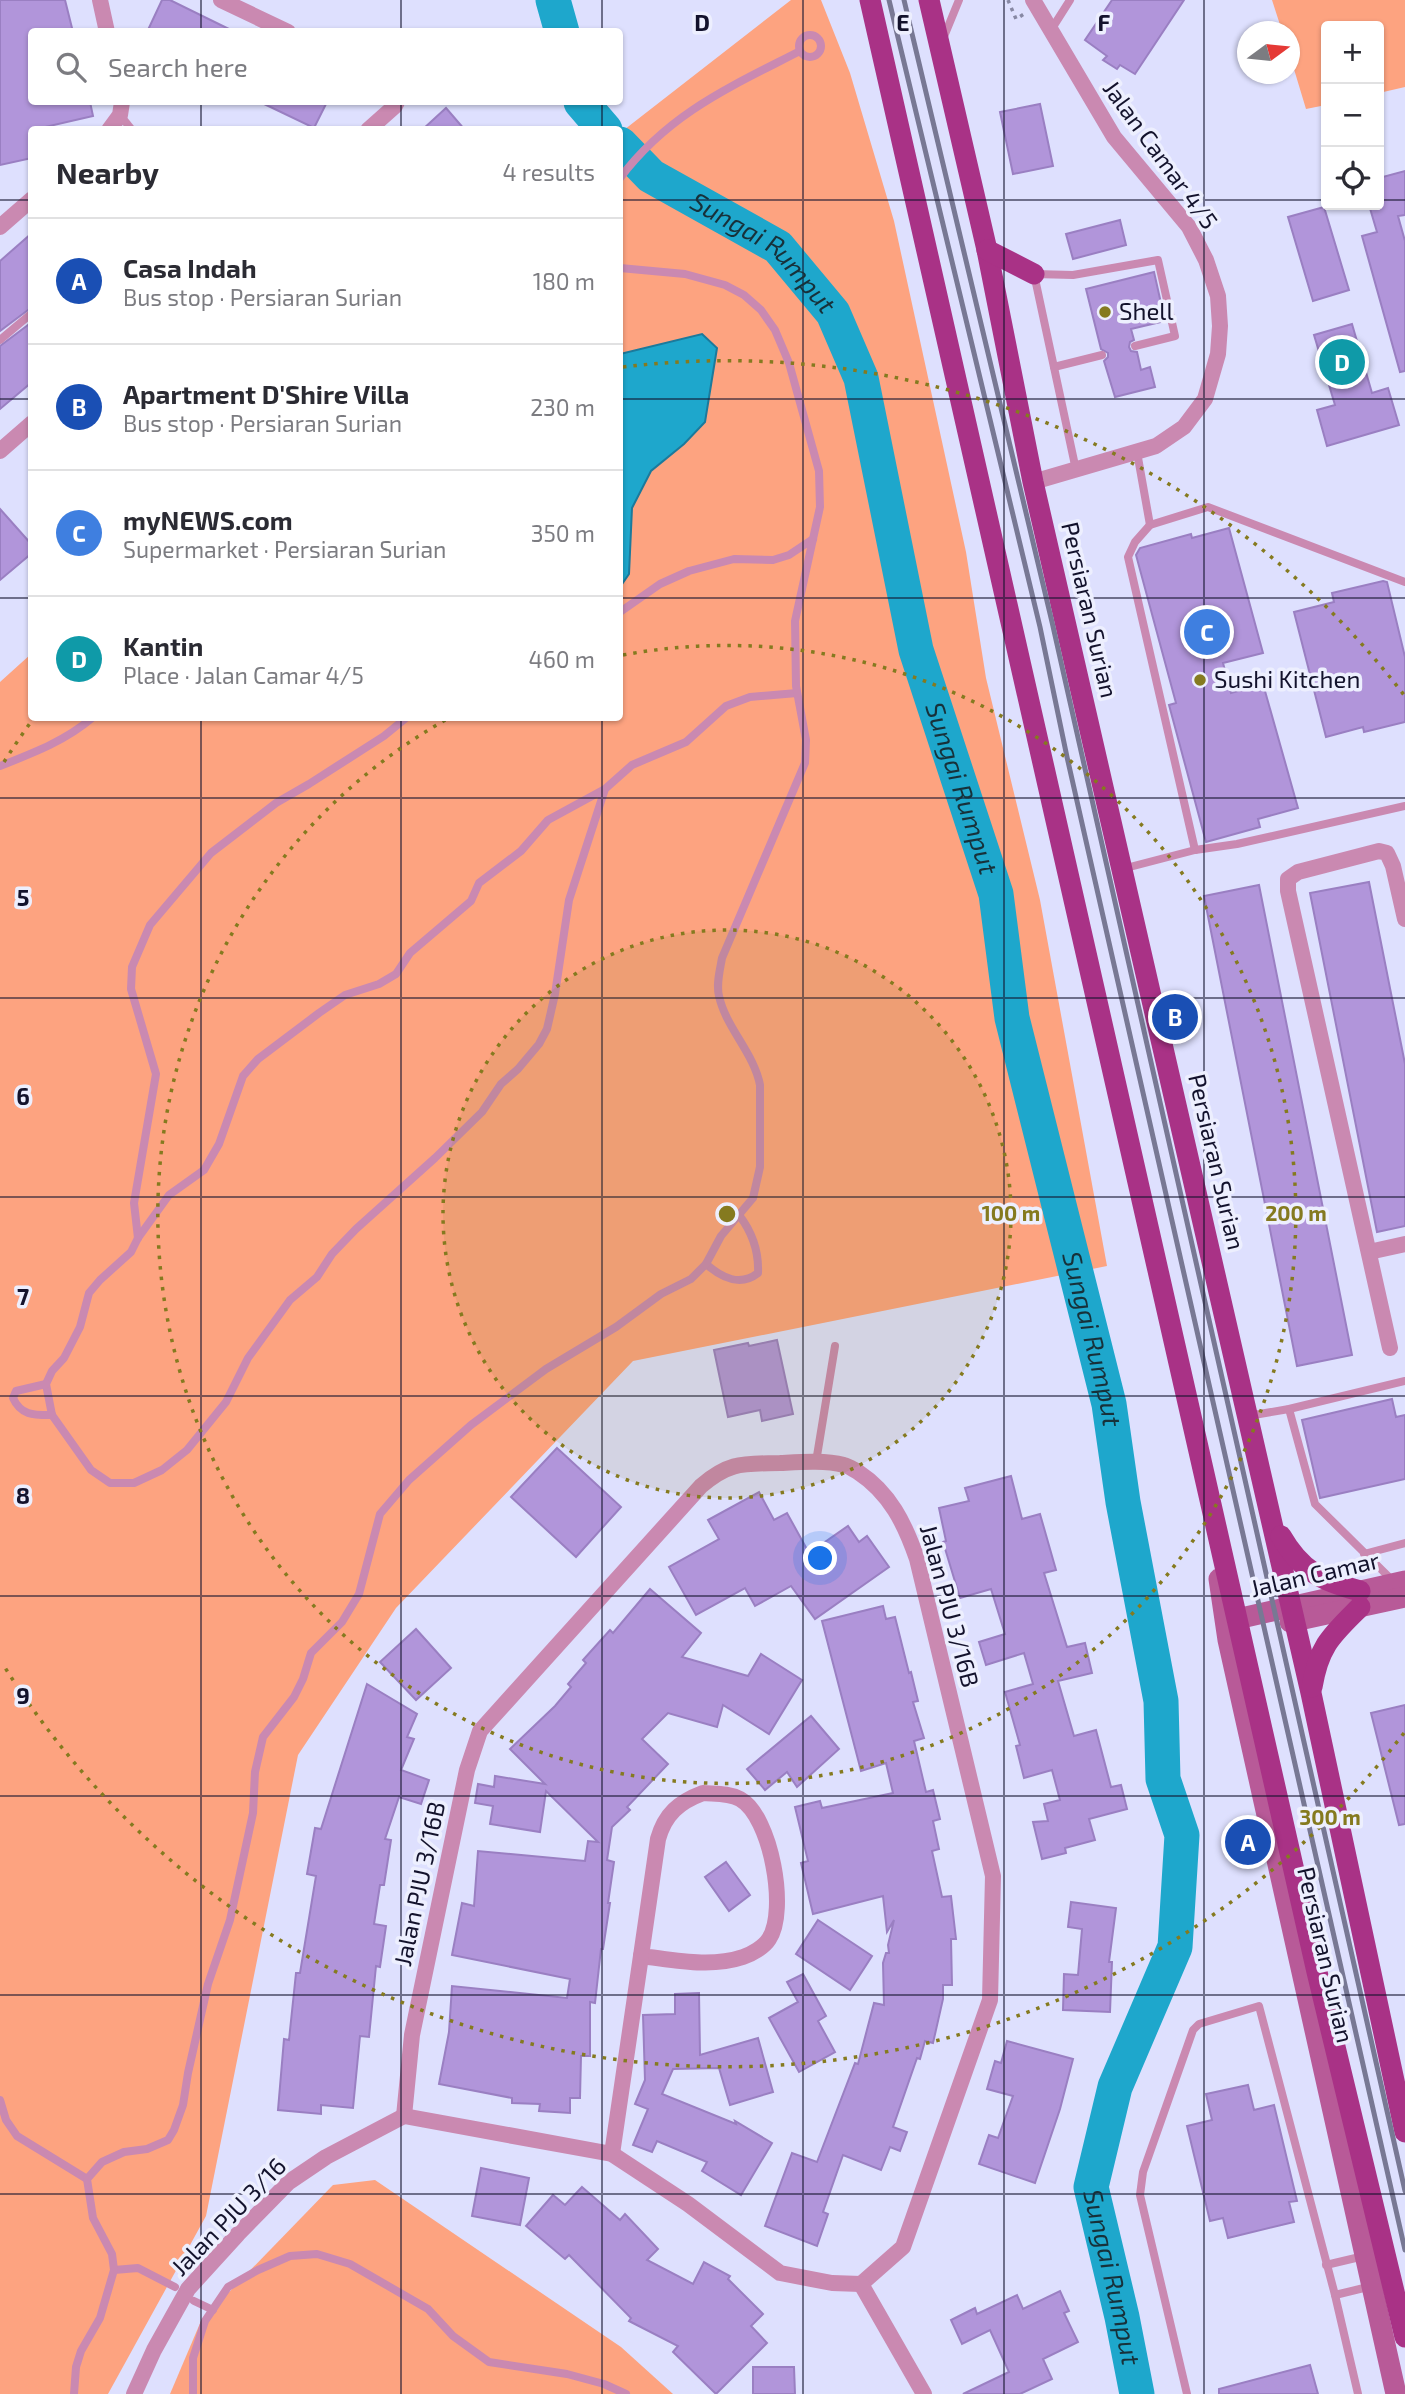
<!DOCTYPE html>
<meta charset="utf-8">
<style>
:root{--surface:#fff;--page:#f2f2f3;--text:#2b2b33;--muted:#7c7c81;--line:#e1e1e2;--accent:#2563eb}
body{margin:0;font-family:"Exo 2",sans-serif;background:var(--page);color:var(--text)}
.controls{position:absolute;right:21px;top:21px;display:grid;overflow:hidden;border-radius:7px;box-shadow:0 2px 5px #0004}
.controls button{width:63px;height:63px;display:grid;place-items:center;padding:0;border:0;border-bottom:2px solid var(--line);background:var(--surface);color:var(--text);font:35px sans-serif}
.compass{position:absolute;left:1237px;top:21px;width:63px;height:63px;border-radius:50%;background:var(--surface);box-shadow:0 2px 5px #0004;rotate:75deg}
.you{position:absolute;left:821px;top:1559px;width:24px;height:24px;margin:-18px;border:5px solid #fff;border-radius:50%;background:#1a73e8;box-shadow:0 0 0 10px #1a73e833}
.badge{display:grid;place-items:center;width:46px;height:46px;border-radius:50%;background:var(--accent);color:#fff;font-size:23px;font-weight:700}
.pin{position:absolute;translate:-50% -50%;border:4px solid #fff;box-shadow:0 2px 7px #0006}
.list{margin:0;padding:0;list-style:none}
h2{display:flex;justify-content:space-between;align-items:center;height:91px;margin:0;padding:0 28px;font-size:30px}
h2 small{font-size:23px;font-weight:400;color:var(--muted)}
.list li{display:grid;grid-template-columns:46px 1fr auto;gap:21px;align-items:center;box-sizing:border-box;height:126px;padding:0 28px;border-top:2px solid var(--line)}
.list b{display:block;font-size:26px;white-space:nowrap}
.list p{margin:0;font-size:23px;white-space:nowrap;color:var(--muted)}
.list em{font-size:23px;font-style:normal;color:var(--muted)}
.icon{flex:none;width:38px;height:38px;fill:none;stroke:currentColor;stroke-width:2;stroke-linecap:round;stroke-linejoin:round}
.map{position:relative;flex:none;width:1405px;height:2394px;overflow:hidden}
.search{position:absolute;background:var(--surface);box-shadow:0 2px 5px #0004;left:28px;top:28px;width:595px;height:77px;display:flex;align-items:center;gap:18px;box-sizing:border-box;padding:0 24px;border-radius:7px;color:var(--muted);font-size:26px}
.panel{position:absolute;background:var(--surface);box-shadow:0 2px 5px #0004;left:28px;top:126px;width:595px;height:595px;border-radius:7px}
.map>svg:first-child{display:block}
.green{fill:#fda380}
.water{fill:#1ea7cc;stroke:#1b7a9c;stroke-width:2}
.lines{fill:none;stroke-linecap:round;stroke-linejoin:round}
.river{stroke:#1ea7cc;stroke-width:35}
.building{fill:#b195da;stroke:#9a7fc2;stroke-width:2}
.path{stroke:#8788a4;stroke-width:3.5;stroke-dasharray:3.5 5;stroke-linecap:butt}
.lane{stroke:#ca89b1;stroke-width:8}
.street{stroke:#ca89b1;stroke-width:16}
.secondary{stroke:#b85a98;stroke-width:21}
.primary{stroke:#a93286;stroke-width:21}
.rail{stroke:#787894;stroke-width:5}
.grid{fill:none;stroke:#13122c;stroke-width:2;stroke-opacity:0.55}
.ring{fill:none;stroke:#857a1f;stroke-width:3.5;stroke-dasharray:3.5 7}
.poi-dot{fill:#857a1f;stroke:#edeffe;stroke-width:2.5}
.labels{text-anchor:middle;stroke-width:7;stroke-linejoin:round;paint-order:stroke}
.street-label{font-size:24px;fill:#13122c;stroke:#edeffe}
.poi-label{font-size:24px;fill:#13122c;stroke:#edeffe;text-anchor:start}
.water-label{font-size:26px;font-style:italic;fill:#17313a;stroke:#edeffe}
.grid-label{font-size:23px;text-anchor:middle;font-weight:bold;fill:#13122c;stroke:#edeffe;stroke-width:7;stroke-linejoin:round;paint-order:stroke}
.centre{fill:#857a1f;stroke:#edeffe;stroke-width:3.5}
.ring-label{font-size:21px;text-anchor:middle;font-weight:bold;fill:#857a1f;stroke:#edeffe;stroke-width:7;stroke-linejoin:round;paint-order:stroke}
</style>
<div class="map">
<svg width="1405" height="2394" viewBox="0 0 1405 2394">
<rect width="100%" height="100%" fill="#dee0fe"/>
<g class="green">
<polygon points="791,0 821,0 850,73 894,221 966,552 986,678 1040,900 1107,1266 633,1361 396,1608 298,1755 206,2216 108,2394 0,2394 0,682 31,654 32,718 620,718 620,133"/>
<polygon points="1272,0 1405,0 1405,87 1379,93 1379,26 1326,26 1326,105 1306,109 1290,56 1290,32 1282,31"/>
<polygon points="375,2180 621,2347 673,2394 170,2394 201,2321 333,2185"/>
</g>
<polygon class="water" points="702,334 717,348 705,422 684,444 651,471 632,508 629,574 620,587 620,354"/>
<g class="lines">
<g class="river">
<polyline points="553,0 562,32"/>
<polyline points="581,102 605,130"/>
<path id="s1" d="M620,144L651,176L778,247L833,313L861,378L916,650L996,894L1012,1018L1109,1404L1123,1502L1161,1701L1163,1779L1182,1835L1175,1947L1115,2087L1091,2187L1122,2317L1137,2394"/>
</g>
</g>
<g class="building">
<polygon points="0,0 65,0 73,32 32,32 32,102 90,102 93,116 32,130 32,158 0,165"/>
<polygon points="162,0 170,0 235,32 147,32"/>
<polygon points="1112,0 1184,0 1135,74 1120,65 1117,69 1103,60 1107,56 1085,40"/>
<polygon points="260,102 327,102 314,128"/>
<polygon points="1040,104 1053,166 1013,174 1000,112"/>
<polygon points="446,108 465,130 422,130"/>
<polygon points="1405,171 1405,215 1398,216 1405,241 1405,371 1400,372 1362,236 1377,232 1369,205 1379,205 1379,178"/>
<polygon points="1324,207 1349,290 1313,301 1288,217"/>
<polygon points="1120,220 1126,245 1073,259 1066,234"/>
<polygon points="32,233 32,307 0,331 0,261"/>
<polygon points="1154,272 1165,321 1131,329 1134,340 1130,342 1129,347 1131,351 1137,352 1141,370 1150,367 1155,387 1115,397 1104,361 1108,357 1108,353 1101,349 1086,289"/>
<polygon points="32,322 32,382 0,409 0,346"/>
<polygon points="1352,324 1372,393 1388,388 1399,425 1327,446 1317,410 1335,405 1314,335"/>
<polygon points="0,509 32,545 32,553 0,580"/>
<polygon points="1229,528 1263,653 1223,663 1231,693 1263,684 1298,808 1258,819 1260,827 1206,842 1169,705 1176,703 1136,555 1140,548 1191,534 1192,538"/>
<polygon points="1383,581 1387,582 1405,657 1405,722 1364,732 1363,727 1326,737 1294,612 1334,602 1332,593"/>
<polygon points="1369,882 1405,1064 1405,1226 1377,1232 1310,893"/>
<polygon points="1259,885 1352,1355 1297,1366 1204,896"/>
<polygon points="777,1340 793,1414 762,1421 760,1410 728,1417 714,1350 748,1343 749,1346"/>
<polygon points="1392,1399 1396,1417 1405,1415 1405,1479 1320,1498 1302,1420"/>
<polygon points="557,1448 621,1507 576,1557 511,1497"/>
<polygon points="1011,1476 1022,1519 1040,1514 1056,1570 1044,1573 1067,1647 1085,1643 1092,1673 1058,1681 1074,1736 1096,1730 1111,1787 1121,1785 1127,1809 1089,1819 1095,1840 1065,1848 1066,1853 1042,1859 1033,1822 1048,1821 1044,1804 1060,1800 1052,1770 1024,1778 1016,1746 1020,1745 1005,1692 1033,1684 1024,1653 986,1665 979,1642 1005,1634 991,1589 960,1598 943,1542 946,1541 939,1508 969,1501 965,1488"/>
<polygon points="759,1492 774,1520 787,1513 809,1553 848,1526 859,1542 867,1536 889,1567 815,1619 791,1586 755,1606 745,1588 696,1615 669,1567 719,1539 708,1520"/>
<polygon points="650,1589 701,1633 682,1657 748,1676 761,1654 802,1680 769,1734 723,1705 717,1727 668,1713 642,1739 668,1764 627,1807 630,1810 612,1827 607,1860 614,1862 608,1903 610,1903 603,1949 601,1949 595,2003 590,2002 590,2056 581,2056 580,2098 570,2098 570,2113 539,2111 540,2104 512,2103 512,2098 439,2084 449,2032 452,1986 567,1998 570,1979 452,1955 462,1903 474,1906 478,1851 585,1861 588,1841 598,1842 546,1791 540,1832 490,1824 493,1806 475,1803 478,1784 494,1787 495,1776 545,1784 510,1749 555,1706 571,1687 568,1684 586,1663 583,1660 610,1630 613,1633"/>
<polygon points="883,1606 886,1619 895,1617 909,1673 911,1672 918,1701 913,1702 924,1738 914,1741 926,1792 933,1790 940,1819 933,1821 939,1849 932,1851 942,1897 951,1896 956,1939 951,1939 952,1985 943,1985 943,1999 933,2043 925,2041 920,2059 917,2058 893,2127 907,2132 900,2151 890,2147 881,2170 843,2155 823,2212 828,2214 817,2246 765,2226 792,2153 817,2162 855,2063 858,2064 874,2003 884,2005 883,1963 886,1953 889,1953 888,1945 894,1920 887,1932 883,1896 813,1914 801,1863 808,1861 795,1807 820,1801 822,1808 893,1793 886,1763 861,1771 822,1621"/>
<polygon points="416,1629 451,1668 416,1700 380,1662"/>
<polygon points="367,1684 417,1714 407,1737 414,1739 401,1770 429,1780 421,1804 399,1797 385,1839 391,1840 384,1885 380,1885 374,1924 386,1926 380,1967 376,1966 369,2037 360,2036 353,2108 321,2105 321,2114 278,2110 284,2039 289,2040 296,1973 300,1973 316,1876 307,1874 315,1828 321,1829"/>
<polygon points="1405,1705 1405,1824 1399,1825 1371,1713"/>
<polygon points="811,1716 839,1749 797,1787 787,1772 765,1790 747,1769"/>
<polygon points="726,1862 750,1895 729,1911 705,1877"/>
<polygon points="1071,1902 1116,1908 1109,1962 1112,1962 1110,2012 1063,2010 1064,1974 1078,1975 1082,1929 1068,1927"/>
<polygon points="818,1920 872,1956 850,1990 796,1954"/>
<polygon points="803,1974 826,2016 818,2021 835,2052 799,2072 769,2018 798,2002 787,1982"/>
<polygon points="699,1993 700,2055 758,2038 773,2092 730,2105 719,2068 673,2069 662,2094 736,2124 735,2121 772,2143 741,2195 702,2171 707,2162 657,2141 652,2152 633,2145 648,2109 635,2104 645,2080 643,2015 675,2014 675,1994"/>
<polygon points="1007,2041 1073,2059 1060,2109 1035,2183 979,2164 989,2135 998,2138 1013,2096 987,2089 995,2061 1001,2063"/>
<polygon points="1248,2085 1254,2110 1274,2105 1297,2201 1289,2202 1294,2222 1228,2238 1223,2218 1210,2221 1187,2126 1212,2120 1206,2094"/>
<polygon points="481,2168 529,2178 520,2225 472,2216"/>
<polygon points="582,2187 620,2220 625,2214 658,2249 647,2260 693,2284 704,2262 730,2276 728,2279 763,2314 751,2326 767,2343 716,2394 673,2352 678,2346 629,2321 631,2318 569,2255 565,2259 526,2226 553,2195 565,2205"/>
<polygon points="1060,2291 1069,2311 1064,2313 1078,2342 1043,2359 1052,2379 1020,2394 963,2394 1009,2372 990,2330 962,2344 951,2320 975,2308 977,2314 1017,2295 1023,2309"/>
<polygon points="1310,2365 1318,2394 1219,2394 1219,2389"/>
<polygon points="753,2367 794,2367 795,2394 753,2394"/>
</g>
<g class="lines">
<polyline class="path" points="1008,0 1016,19 1024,14"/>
<g class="lane">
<polyline points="1051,30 1070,0"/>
<circle cx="810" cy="46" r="11"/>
<polyline points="943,39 959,0"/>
<polyline points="120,115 132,130"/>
<path d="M620,178C669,113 730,87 800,51"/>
<polyline points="0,340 32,313"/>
<polyline points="1054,367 1102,355"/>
<polyline points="1137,452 1150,525"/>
<polyline points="1076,470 1034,274 1073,275 1158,260 1175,336 1135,346"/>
<polyline points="620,612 660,584 689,571 734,559 773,560 789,555 813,539"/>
<path d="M0,766C33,753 65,741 92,718"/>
<polyline points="605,789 548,820 521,851 479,883 471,901 410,953 396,974 379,984 345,995 319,1013 258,1059 243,1076 219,1144 204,1170 169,1195 138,1238 131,1252 100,1280 89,1293 80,1327 64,1358 52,1371 46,1384 52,1415 91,1470 110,1483 134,1483 162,1470 187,1450 226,1402 248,1358 290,1300 317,1277 332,1254 356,1229 435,1158 482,1112 501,1084 518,1069 539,1044 547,1029 555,994 569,900 605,789 632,765 686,742 726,706 750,697 797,693"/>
<polyline points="1195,850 1128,557 1135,542 1150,525 1208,507 1405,582"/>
<polyline points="1122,869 1195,850 1237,844 1405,806"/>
<polyline points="138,1238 134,1203 156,1074 131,989 132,967 150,925 211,853 276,803 309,784 384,736 406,718"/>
<path d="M706,1264C722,1278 740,1287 758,1273C759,1251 752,1232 739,1215"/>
<path d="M46,1384L16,1391L13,1398C21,1416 35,1415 52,1415"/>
<polyline points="1289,1409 1315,1504 1392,1580"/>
<polyline points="1248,1416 1289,1409 1405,1381"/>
<polyline points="816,1462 835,1346"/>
<polyline points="1364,1554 1405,1543"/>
<polyline points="0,2100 6,2120 17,2136 87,2179"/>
<polyline points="1326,2265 1364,2256"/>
<polyline points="114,2270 138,2268 175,2287"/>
<polyline points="1335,2295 1372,2286"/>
<polyline points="194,2301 213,2310"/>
<path d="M74,2394L76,2367L81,2351L100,2318L114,2270L112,2254L93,2218L87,2179L102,2162L124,2152L147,2149L168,2140L174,2130L183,2105L188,2073L208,1984L230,1920L253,1813L255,1772L263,1737L294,1697L303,1679L311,1653L342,1622L359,1594L380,1514L409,1480L471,1425L546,1369L616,1327L661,1294L691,1279L706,1264L721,1236L753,1198L760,1167V1085C754,1053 726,1028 719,996C716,984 720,970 722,958L805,763L806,740L796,686L795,621L820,507L819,471L789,363L775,330L761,310L744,295L725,285L685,274L620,268"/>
<polyline points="193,2394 193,2358 205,2321 228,2287 258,2270 290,2256 317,2254 350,2264 428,2309 453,2336 489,2362 567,2374 604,2384 626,2394"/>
<polyline points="1187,2394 1140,2195 1143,2172 1193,2030 1199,2024 1259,2006 1335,2295 1358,2394"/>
</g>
<g class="street">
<polyline points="100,0 107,32"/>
<polyline points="221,0 288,32"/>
<polyline points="109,130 120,115 122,102"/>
<polyline points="368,130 395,106 397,102"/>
<polyline points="0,227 32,199"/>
<polyline points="0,451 32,423"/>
<polyline points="1033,482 1156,446 1184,427 1205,399 1218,354 1220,326 1218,296 1206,260 1189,227 1114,137 1033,0"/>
<polyline points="1369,1252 1405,1244"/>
<polyline points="1390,1348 1288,891 1288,879 1298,872 1379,851 1387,853 1393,866 1405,919"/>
<path d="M703,1793C716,1794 729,1793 740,1799C771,1816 788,1911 769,1939C764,1947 752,1954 743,1957C710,1968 675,1960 641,1956L658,1839C665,1814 679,1802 703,1793Z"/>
<path d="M404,2116L412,2035L467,1770L480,1731L701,1486C730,1461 744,1464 780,1463C800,1462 824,1460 844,1465C849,1466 854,1470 858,1472C890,1493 905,1524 917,1559L993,1876L990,2000L903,2247L861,2284"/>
<polyline points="404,2116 612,2154 688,2204 780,2273 832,2283 861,2284"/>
<polyline points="612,2154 641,1956"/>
<polyline points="861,2284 924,2394"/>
<polyline points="134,2394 154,2350 188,2289 238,2234 289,2182 326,2157 404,2116"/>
</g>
<g class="secondary">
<polyline points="1219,1579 1228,1640 1396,2394"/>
<polyline points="1237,1619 1405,1581"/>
<polyline points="1290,1622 1405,1597"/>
</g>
<g class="primary">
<polyline points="870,0 1317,1972 1405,2337"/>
<polyline points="929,0 987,250 1033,482 1311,1693 1405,2132"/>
<polyline points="987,250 1034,274"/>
<path d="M1281,1536C1301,1571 1322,1581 1360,1591"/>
<path d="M1312,1687C1319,1645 1332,1635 1360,1607"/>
</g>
<g class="rail">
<polyline points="889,0 1040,627 1067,757 1405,2250"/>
<polyline points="904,0 1052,622 1405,2191"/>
</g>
</g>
<path class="grid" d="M201,0V32M401,0V32M602,0V32M803,0V2394M1004,0V2394M1204,0V2394M201,102V130M401,102V130M602,102V130M0,200H32M620,200H1326M1379,200H1405M0,399H32M620,399H1405M0,598H32M620,598H1405M201,718V2394M401,718V2394M602,718V2394M0,798H1405M0,998H1405M0,1197H1405M0,1396H1405M0,1596H1405M0,1796H1405M0,1995H1405M0,2194H1405"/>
<circle cx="727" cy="1214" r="284" fill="#857a1f" fill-opacity=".12"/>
<g class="ring">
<circle cx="727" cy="1214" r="284"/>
<path d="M623 655A569 569 0 1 1 447 719"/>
<path d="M1404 1733A853 853 0 0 1 4 1666M4 762A853 853 0 0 1 33 719M623 367A853 853 0 0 1 1404 695"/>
</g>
<g class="poi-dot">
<circle cx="1105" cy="312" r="7"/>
<circle cx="1200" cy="680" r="7"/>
</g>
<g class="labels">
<g class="street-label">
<text transform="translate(1160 155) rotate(54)" y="8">Jalan Camar 4/5</text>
<text transform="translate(1089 610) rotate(77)" y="8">Persiaran Surian</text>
<text transform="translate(1216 1162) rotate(77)" y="8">Persiaran Surian</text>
<text transform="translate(1315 1575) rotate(-13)" y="8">Jalan Camar</text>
<text transform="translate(949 1606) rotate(75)" y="8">Jalan PJU 3/16B</text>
<text transform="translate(420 1884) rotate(-78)" y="8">Jalan PJU 3/16B</text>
<text transform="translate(1325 1955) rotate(77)" y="8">Persiaran Surian</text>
<text transform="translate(229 2217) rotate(-46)" y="8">Jalan PJU 3/16</text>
</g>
<g class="poi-label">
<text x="1119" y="320">Shell</text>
<text x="1214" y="688">Sushi Kitchen</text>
</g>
<g class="water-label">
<text dy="9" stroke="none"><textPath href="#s1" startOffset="182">Sungai Rumput</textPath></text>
<text dy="9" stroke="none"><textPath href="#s1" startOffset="770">Sungai Rumput</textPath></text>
<text dy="9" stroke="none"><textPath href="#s1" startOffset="1337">Sungai Rumput</textPath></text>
<text dy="9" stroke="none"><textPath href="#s1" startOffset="2303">Sungai Rumput</textPath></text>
</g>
</g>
<g class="grid-label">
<text x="702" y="31">D</text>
<text x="903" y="31">E</text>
<text x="1104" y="31">F</text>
<text x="23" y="906">5</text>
<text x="23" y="1105">6</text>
<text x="23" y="1305">7</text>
<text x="23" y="1504">8</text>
<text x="23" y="1704">9</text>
</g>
<circle cx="727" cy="1214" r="10" class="centre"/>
<g class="ring-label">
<text x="1011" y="1221">100 m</text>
<text x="1296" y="1221">200 m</text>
<text x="1330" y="1825">300 m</text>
</g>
</svg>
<div class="controls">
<button>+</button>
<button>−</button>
<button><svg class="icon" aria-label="locate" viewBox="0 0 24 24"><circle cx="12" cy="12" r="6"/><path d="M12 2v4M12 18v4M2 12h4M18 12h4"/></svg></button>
</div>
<svg class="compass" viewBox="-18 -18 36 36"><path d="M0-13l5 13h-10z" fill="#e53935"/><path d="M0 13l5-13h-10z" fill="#7c7c81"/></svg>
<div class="you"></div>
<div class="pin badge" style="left:1248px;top:1842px;background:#1a4fb4">A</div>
<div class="pin badge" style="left:1175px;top:1017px;background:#1a4fb4">B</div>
<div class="pin badge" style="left:1207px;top:632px;background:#3f7fe0">C</div>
<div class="pin badge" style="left:1342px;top:362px;background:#0f9aa8">D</div>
<div class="search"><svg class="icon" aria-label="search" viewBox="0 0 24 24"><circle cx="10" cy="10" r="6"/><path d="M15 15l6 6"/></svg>Search here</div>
<section class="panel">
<h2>Nearby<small>4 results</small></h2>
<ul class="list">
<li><span class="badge" style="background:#1a4fb4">A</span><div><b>Casa Indah</b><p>Bus stop · Persiaran Surian</p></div><em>180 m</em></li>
<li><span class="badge" style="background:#1a4fb4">B</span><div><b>Apartment D'Shire Villa</b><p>Bus stop · Persiaran Surian</p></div><em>230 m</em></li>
<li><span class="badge" style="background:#3f7fe0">C</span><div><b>myNEWS.com</b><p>Supermarket · Persiaran Surian</p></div><em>350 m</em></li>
<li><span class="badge" style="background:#0f9aa8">D</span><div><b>Kantin</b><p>Place · Jalan Camar 4/5</p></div><em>460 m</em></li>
</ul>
</section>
</div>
